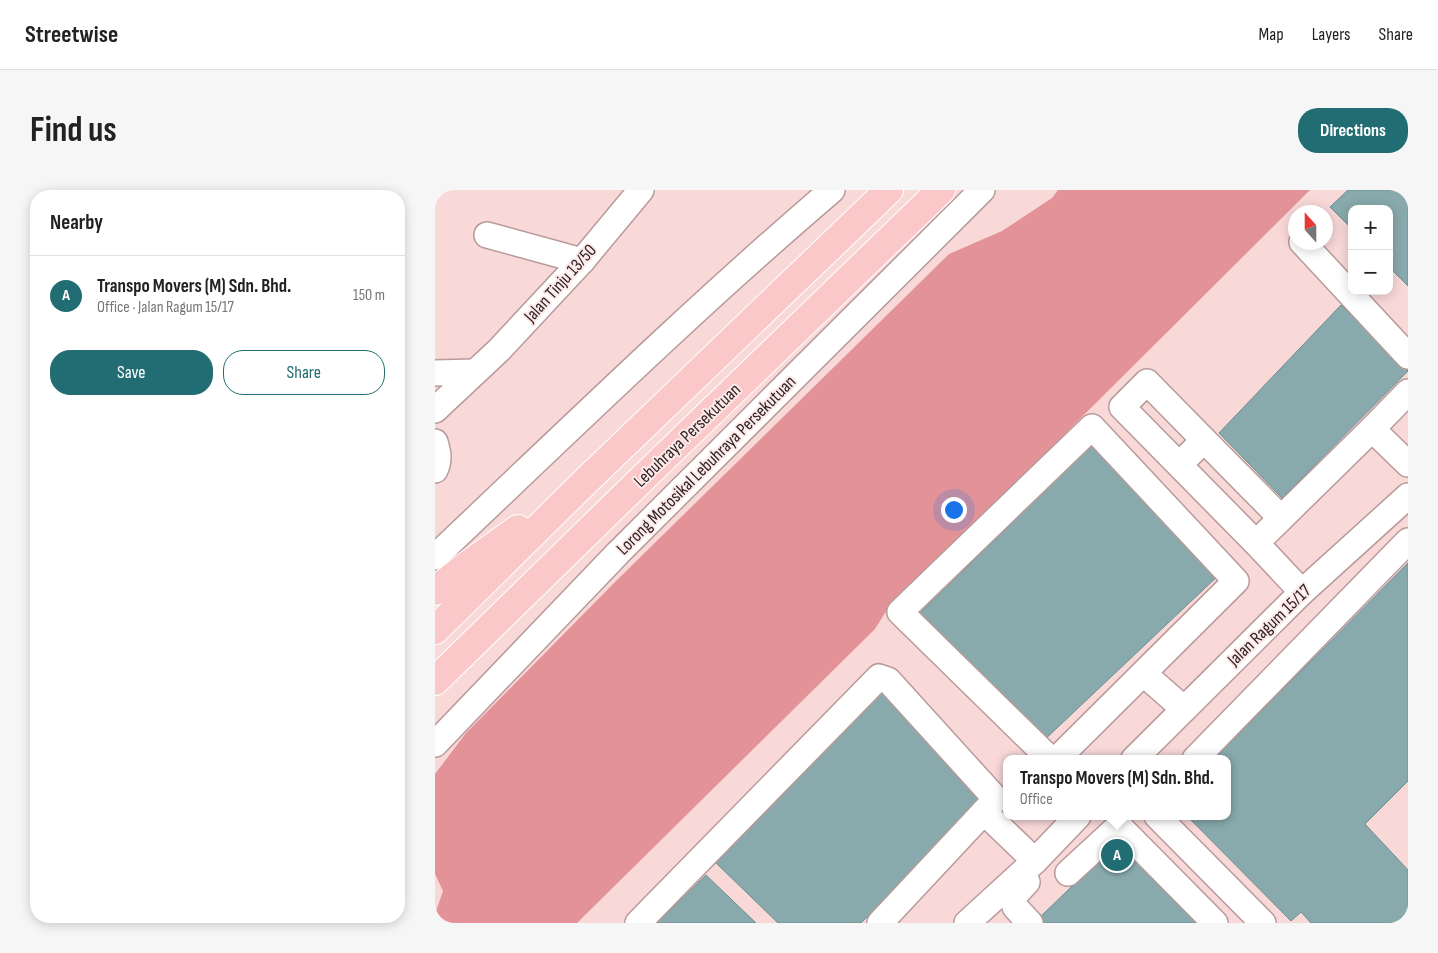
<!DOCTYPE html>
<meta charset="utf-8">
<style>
:root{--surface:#fff;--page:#f6f6f6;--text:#222;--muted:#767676;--line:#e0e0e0;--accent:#226d73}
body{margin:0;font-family:"Sofia Sans Condensed",sans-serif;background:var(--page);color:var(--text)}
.controls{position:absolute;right:15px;top:15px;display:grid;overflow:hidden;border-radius:10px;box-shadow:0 2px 12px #0003}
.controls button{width:45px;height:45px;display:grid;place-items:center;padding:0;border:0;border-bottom:1px solid var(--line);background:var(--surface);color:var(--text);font:25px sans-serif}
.compass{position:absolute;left:853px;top:15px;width:45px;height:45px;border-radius:50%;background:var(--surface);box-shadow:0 2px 12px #0003;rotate:339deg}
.you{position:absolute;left:518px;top:319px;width:18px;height:18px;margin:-12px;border:4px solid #fff;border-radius:50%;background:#1a73e8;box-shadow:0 0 0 8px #1a73e833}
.badge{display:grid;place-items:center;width:32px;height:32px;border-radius:50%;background:var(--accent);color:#fff;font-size:16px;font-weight:700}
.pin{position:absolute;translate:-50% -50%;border:2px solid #fff;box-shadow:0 1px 5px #0006}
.popup{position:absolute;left:568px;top:565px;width:228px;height:65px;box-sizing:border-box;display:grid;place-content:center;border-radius:10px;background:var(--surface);filter:drop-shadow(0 1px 4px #0005);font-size:16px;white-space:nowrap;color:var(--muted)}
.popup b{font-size:19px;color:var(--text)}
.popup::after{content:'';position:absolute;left:50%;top:100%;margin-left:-10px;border:10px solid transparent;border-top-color:var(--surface)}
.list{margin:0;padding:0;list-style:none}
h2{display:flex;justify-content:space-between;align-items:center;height:65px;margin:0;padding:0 20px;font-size:21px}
h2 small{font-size:16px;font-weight:400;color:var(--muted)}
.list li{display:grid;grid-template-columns:32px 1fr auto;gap:15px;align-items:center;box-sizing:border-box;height:80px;padding:0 20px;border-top:1px solid var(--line)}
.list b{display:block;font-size:19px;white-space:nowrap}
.list p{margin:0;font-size:16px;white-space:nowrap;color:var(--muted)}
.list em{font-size:16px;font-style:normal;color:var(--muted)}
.actions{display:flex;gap:10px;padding:15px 20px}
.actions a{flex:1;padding:11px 0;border:1px solid var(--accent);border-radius:20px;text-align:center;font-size:18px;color:var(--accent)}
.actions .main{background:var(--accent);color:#fff}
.map{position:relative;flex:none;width:973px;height:733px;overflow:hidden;border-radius:20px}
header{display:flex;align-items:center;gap:30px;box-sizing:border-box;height:70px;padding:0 25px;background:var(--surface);border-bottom:1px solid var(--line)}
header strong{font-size:24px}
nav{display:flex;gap:28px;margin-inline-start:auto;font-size:18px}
.intro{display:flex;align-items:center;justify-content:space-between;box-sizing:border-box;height:120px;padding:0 30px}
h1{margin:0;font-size:35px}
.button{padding:12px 22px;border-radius:20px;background:var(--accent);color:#fff;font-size:18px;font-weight:700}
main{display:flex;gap:30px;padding:0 30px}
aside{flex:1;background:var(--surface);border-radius:20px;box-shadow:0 2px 12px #0003}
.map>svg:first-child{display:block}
.forest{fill:#e39397}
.building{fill:#88aaad;stroke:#6d8f91}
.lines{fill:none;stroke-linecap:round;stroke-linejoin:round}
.minor-casing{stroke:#b99a9a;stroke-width:28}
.highway-casing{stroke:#fff;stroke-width:30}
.minor{stroke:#fff;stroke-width:25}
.highway{stroke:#fac8c9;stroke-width:28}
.labels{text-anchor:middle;stroke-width:4;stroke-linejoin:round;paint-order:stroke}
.street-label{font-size:18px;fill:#2f2323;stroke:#fde9e9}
</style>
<header>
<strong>Streetwise</strong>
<nav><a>Map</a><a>Layers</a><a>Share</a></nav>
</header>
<div class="intro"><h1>Find us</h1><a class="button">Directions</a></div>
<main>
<aside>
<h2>Nearby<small></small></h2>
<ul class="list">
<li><span class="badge">A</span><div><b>Transpo Movers (M) Sdn. Bhd.</b><p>Office · Jalan Ragum 15/17</p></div><em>150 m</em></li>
</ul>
<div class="actions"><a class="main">Save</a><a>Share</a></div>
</aside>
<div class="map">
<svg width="973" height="733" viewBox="0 0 973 733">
<rect width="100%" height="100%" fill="#f9d8d8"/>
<polygon class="forest" points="623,0 875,0 450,423 440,439 142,733 0,733 0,724 8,701 0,684 0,584 31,543 180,392 514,64 567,41 617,8"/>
<g class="building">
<polygon points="913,0 973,0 973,96 954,77 954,19 917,19 917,39 895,17"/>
<polygon points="906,115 973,181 847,308 784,243"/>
<polygon points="656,255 787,382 604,555 484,424"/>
<polygon points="973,373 973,591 930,634 973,680 973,727 966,733 876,733 866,722 856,731 752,626 792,626 792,569 779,569"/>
<polygon points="448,499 553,607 426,733 343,733 280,672"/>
<polygon points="689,646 774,733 604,733 602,730"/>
<polygon points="271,685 321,733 222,733"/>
</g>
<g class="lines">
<g class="minor-casing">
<g id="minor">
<polyline points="52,45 147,71"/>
<polyline points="867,52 973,166"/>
<polyline points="0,183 40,182"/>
<polyline points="973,202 937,239 973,274"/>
<polyline points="0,220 64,160 147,71 206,0"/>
<polyline points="769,250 846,328"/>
<path d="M0,252C3,263 5,269 0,280"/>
<polyline points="744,275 769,250 712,192 687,217 821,353 867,402"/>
<polyline points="821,353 937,239"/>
<path d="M0,367C131,243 260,117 397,0"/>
<polyline points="709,484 749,519"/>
<polyline points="0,554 183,363 547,0"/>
<polyline points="615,569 465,422 657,237 801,391 622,569"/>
<polyline points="699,569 867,402 973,306"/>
<polyline points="760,569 973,351"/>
<polyline points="549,622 600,671"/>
<polyline points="722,626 828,733"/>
<polyline points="633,683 684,636 780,733"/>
<polyline points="585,689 592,692 579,706 580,717 595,733"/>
<polyline points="203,733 444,487 453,490 561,609 445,733"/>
<polyline points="532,733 600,671 643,626"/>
</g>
</g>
<g class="highway-casing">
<g id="highway">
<polyline points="0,401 30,377 83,339"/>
<polyline points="0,440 153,289 454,0"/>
<polyline points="0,491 212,284 506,0"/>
</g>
</g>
<use href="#minor" class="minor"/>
<use href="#highway" class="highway"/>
</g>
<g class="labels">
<g class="street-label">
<text transform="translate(125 93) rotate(-48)" y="6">Jalan Tinju 13/50</text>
<text transform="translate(252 245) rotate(-44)" y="6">Lebuhraya Persekutuan</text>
<text transform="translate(271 275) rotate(-45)" y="6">Lorong Motosikal Lebuhraya Persekutuan</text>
<text transform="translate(834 435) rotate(-44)" y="6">Jalan Ragum 15/17</text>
</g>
</g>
</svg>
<div class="controls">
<button>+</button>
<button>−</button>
</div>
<svg class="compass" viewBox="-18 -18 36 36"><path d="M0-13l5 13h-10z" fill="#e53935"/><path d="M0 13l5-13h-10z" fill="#767676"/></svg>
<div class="you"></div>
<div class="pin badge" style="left:682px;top:665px">A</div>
<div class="popup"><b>Transpo Movers (M) Sdn. Bhd.</b>Office</div>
</div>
</main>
